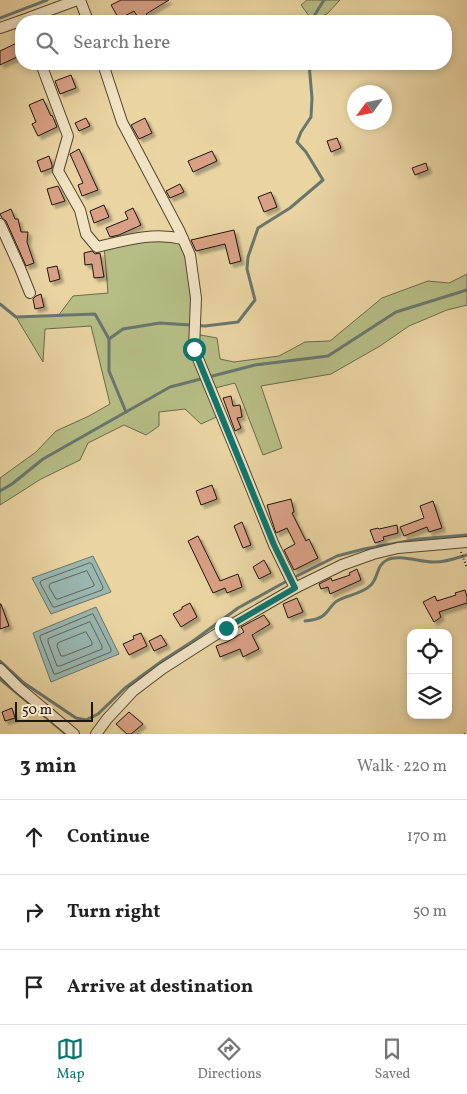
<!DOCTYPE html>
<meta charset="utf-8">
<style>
:root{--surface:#fff;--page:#f2f2f2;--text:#222;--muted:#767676;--line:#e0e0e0;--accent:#0f766e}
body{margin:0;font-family:Vollkorn,serif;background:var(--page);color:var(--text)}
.controls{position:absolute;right:15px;bottom:15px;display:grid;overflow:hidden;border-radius:10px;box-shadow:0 2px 8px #0003}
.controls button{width:45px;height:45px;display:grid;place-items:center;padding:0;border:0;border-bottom:1px solid var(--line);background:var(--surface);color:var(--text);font:25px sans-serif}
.compass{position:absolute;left:347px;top:85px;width:45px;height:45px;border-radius:50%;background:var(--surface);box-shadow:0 2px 8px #0003;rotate:237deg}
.scale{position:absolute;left:15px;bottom:12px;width:78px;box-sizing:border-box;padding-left:5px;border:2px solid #20150a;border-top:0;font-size:14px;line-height:18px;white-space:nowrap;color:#20150a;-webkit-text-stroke:4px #f1e3c3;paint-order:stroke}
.stop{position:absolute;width:15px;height:15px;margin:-11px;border:4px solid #0f766e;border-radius:50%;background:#fff}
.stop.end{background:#0f766e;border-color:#fff;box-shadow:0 1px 5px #0008}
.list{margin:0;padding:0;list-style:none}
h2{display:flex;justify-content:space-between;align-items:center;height:65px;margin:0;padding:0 20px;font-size:21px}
h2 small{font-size:16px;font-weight:400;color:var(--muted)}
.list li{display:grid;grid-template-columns:32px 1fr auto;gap:15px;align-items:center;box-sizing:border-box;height:75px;padding:0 20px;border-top:1px solid var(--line)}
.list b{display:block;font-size:19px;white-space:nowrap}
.list em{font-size:16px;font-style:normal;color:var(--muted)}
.icon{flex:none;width:28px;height:28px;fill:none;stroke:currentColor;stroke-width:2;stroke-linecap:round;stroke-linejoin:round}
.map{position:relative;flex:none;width:467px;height:734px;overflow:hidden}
.search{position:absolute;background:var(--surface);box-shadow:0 2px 8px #0003;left:15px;right:15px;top:15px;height:55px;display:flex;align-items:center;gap:12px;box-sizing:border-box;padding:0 18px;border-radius:20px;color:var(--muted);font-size:19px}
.sheet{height:290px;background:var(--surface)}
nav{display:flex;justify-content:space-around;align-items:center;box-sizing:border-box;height:70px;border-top:1px solid var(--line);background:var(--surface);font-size:14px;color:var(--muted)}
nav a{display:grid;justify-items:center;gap:2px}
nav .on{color:var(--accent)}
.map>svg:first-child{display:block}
.green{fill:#b6bd85;stroke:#6b6948}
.water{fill:#9ab6af;stroke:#69766d}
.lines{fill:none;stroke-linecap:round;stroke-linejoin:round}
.shore{stroke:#5d665c;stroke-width:1}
.stream{stroke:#69766d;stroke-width:3}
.building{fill:#d8a084;stroke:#20150a;filter:url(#shadow)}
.minor-casing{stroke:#524530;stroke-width:12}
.path{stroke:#20150a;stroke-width:2;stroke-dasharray:1 2.5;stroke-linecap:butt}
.minor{stroke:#f1e3c3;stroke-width:10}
.route{stroke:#0f766e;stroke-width:6}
</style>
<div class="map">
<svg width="467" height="734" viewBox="0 0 467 734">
<defs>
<filter id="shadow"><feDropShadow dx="3.5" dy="3.5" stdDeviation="1" flood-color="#0004"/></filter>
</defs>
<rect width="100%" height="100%" fill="#e9d4a2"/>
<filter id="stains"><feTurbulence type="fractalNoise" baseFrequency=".004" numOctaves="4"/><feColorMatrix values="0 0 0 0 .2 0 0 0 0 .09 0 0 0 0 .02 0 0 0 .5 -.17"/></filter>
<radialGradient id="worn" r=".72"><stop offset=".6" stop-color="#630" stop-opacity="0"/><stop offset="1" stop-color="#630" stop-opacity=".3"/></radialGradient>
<g class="green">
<polygon points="307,0 340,0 327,14 312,20 301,5"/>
<polygon points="183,239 190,255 195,334 217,338 220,359 234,362 279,356 305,342 330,341 382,298 428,281 449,283 467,274 467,305 447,310 409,326 380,346 331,374 261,386 282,448 263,455 235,383 211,389 221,415 201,424 185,409 159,412 159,426 146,435 124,425 88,443 80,460 41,479 0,505 0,478 36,452 56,431 89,416 110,404 91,326 45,329 43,362 16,317 58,316 73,296 108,293 104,245"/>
</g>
<g class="water">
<polygon points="93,556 111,592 51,614 32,578"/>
<polygon points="96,607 119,654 51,682 33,633"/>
</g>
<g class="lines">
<g class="shore">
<polygon points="90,563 92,564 103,587 102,590 55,607 53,607 40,583 41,581"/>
<polygon points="87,571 94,584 94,586 58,599 56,599 49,587 50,584"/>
<polygon points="93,614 111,649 111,652 56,674 54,674 40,638 40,636"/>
<polygon points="90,622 102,646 102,649 60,666 57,666 48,642 48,639"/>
<polygon points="86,632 92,642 92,645 64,656 61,656 57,646 58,643"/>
</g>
<g class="stream">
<polyline points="0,18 47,0"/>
<polyline points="311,21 324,0"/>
<polyline points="0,304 16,317 95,314 109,339"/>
<polyline points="126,412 109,371 109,339 123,329 160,323 205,326 238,322 255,300 247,269 248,257 258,228 290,208 323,180 306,152 297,142 301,132 311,117 312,98 309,64"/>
<polyline points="0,491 12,484 43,459 170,387 255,365 328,356 396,312 467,290"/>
<polyline points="297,576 337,556 364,549 419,539 467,535"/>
<path d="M305,621C313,620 321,619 326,613C330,609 332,604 337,601C347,595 362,594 371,585C379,577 376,565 387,560C398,554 420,562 433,562C444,563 456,558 467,555"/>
<polyline points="0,661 24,683 76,718 86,720 98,714 125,688 162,661 193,641 238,608 287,581"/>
<polyline points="0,679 66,734"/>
</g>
</g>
<g class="building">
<polygon points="121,0 169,0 146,14 147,15 139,19 134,11 119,19 111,5"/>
<polygon points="21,41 21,55 0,65 0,51"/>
<polygon points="71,75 76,88 60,94 55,81"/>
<polygon points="43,99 51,116 52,115 57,127 38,136 32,124 36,122 29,105"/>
<polygon points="86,118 90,126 79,131 75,123"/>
<polygon points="145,118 152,133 139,139 131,125"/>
<polygon points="337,138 341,148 331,152 327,141"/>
<polygon points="79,149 98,190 82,196 78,185 83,183 70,154"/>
<polygon points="212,151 217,161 193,172 188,161"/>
<polygon points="49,156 52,165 52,168 41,172 37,161"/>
<polygon points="426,163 428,170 415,175 412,168"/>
<polygon points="180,184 184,192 170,198 166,191"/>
<polygon points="58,186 65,201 52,205 47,189"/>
<polygon points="271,192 277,207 264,212 258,197"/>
<polygon points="104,205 109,217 94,223 90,211"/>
<polygon points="133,208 141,225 119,235 110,237 106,228 128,219 125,212"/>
<polygon points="11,209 15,219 18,219 21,232 28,232 27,242 34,263 26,266 6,221 2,218 0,214"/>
<polygon points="234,230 241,261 230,264 225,244 196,251 191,240"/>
<polygon points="92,251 95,254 100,253 104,277 94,278 92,264 85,265 84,253"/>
<polygon points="57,266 60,279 50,282 47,268"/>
<polygon points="41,294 44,307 35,309 33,299 36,296"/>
<polygon points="231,396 233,406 240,405 242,417 237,418 241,428 235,431 223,398"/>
<polygon points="212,485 217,499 201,505 196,491"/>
<polygon points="291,499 294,512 292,513 306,541 309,539 318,558 294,570 284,550 295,544 287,528 276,533 271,518 267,505"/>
<polygon points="433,501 442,528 429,532 427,527 404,536 400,527 424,518 420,506"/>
<polygon points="242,522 251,545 243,548 234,526"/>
<polygon points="397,525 398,533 383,537 384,540 375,543 370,530 378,528 379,529"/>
<polygon points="198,536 220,581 238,574 242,587 227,593 225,588 213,593 188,541"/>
<polygon points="264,560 271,573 259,579 253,567"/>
<polygon points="357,569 361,580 330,594 328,587 321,589 319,584 331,578 332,581 350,575 349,573"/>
<polygon points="465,590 467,597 467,603 439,612 441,617 434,622 423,602 435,596 437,601 456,595 455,593"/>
<polygon points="297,598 303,612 288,618 283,604"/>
<polygon points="190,603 197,617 181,627 173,614 182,609 182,607"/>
<polygon points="0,604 1,604 9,626 0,629"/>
<polygon points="264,615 270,624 252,635 259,649 243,657 240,649 220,657 216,646 227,642 244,632 241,627"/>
<polygon points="141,633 147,646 129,655 123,644 134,639 133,636"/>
<polygon points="161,635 167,645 154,651 149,641"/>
<polygon points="12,708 15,718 5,721 2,712"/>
<polygon points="129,712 143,724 131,734 127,734 116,724"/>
</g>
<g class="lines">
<g class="minor-casing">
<g id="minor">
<polyline points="80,0 88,21"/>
<polyline points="0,28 23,20 77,0"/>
<path d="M41,64L68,136L58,171L80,210L86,234L97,247C127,240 152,232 183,239"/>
<polyline points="103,64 122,122 179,230 190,255 196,298 194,349 241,463 274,545 295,588"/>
<polyline points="0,224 20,268 30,293"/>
<polyline points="0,669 18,687 74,734"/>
<polyline points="96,734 107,719 133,691 162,669 226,628 295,588 342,565 373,554 398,548 467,542"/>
</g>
</g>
<g class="path">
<polyline points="461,552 467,568"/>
<polyline points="464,734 467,733"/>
</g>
<use href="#minor" class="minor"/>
</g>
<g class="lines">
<polyline class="route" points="194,349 241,464 274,545 295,588 226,628"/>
</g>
<rect width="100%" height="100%" filter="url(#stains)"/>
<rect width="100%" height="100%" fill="url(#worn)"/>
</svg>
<div class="controls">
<button><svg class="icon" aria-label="locate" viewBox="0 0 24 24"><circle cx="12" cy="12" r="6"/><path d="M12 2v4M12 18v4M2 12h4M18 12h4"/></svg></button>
<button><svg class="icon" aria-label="layers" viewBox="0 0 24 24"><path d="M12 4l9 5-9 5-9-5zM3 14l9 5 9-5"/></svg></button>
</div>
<svg class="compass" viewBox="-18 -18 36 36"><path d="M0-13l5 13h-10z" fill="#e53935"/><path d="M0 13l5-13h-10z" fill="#767676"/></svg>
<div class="scale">50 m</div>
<div class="stop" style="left:194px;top:349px"></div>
<div class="stop end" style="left:226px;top:628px"></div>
<div class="search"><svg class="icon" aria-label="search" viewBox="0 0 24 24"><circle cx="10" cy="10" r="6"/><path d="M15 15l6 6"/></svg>Search here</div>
</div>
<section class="sheet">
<h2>3 min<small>Walk · 220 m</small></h2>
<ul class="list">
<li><svg class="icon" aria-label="ahead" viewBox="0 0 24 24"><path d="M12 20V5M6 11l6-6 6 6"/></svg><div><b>Continue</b></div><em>170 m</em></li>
<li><svg class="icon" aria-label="right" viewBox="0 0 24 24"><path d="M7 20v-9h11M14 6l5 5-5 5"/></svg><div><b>Turn right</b></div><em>50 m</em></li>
<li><svg class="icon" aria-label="arrive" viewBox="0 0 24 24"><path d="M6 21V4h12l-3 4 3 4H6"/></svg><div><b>Arrive at destination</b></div></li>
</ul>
</section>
<nav>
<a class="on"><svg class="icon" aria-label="map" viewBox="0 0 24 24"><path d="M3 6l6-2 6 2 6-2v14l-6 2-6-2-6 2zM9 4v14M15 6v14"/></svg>Map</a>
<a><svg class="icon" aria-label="directions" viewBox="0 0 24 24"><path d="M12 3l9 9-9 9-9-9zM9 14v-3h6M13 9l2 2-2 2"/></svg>Directions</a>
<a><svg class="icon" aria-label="saved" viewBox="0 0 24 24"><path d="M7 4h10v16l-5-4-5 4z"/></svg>Saved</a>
</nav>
